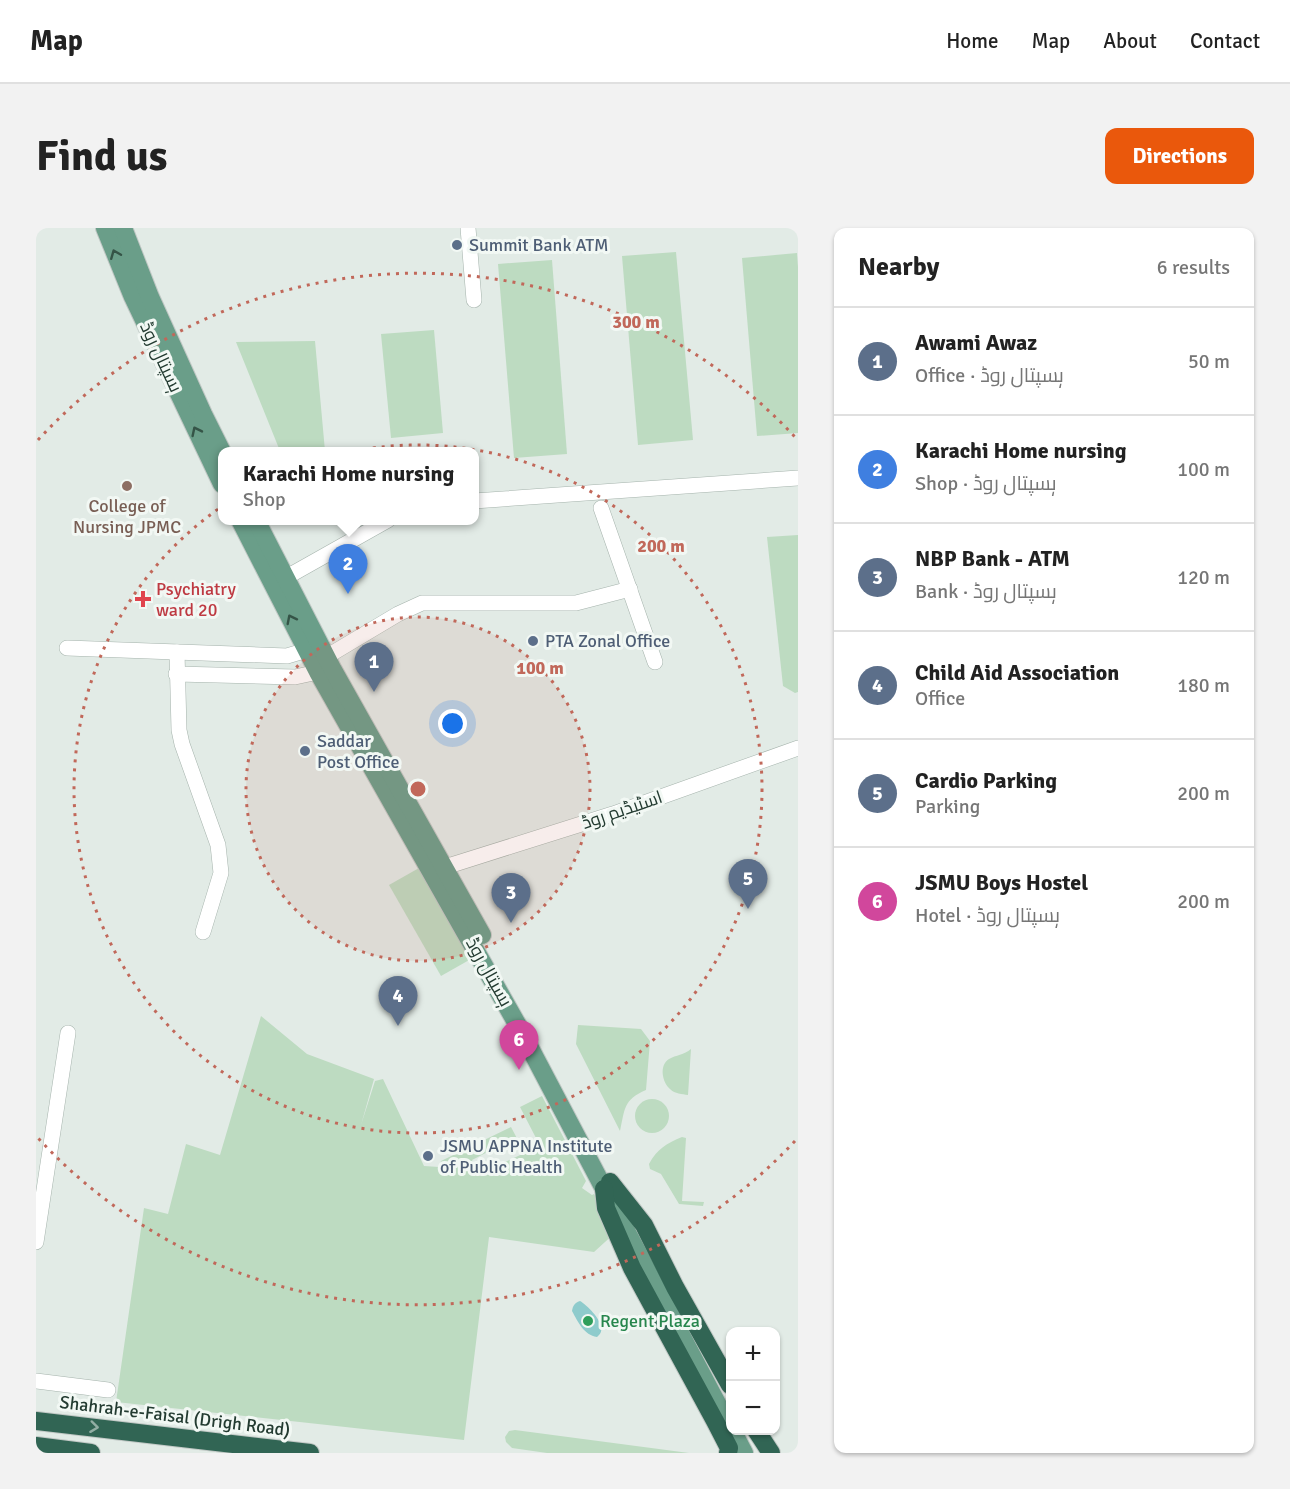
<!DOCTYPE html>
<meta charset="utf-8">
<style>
:root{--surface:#fff;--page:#f2f2f2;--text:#222;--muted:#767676;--line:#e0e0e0;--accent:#ea580c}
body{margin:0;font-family:Signika,Cairo,sans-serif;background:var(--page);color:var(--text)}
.controls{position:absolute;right:18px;bottom:18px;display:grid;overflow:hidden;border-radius:12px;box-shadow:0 2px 4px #0004}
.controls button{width:54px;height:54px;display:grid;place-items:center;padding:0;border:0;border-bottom:2px solid var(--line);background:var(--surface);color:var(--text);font:30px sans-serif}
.you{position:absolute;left:417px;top:496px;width:21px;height:21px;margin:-15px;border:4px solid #fff;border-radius:50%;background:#1a73e8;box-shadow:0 0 0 9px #1a73e833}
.badge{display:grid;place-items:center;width:39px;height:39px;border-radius:50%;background:var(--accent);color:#fff;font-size:20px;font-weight:700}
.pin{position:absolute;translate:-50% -50px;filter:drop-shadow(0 2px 3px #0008)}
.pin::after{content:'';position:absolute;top:32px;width:21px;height:18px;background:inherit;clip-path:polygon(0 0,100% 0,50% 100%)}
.popup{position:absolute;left:182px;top:219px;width:261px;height:78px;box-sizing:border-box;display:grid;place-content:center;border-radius:12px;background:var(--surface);filter:drop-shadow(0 2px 4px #0005);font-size:20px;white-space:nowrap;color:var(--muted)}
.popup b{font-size:22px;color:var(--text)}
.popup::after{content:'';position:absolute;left:50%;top:100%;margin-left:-12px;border:12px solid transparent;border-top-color:var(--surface)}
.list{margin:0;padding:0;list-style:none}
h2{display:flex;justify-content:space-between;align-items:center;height:78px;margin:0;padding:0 24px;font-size:26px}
h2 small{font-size:20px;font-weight:400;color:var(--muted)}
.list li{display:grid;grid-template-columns:39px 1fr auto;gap:18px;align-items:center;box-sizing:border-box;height:108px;padding:0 24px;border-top:2px solid var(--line)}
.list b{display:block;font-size:22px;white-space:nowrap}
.list p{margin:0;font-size:20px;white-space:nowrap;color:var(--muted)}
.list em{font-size:20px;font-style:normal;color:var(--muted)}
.map{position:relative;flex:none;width:762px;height:1225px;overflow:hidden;border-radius:12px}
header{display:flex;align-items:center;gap:36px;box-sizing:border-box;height:84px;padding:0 30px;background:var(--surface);border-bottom:2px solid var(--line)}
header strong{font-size:28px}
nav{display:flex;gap:33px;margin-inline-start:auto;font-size:21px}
.intro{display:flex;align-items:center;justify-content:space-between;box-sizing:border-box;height:144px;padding:0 36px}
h1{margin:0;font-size:42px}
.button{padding:15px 27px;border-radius:12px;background:var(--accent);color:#fff;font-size:21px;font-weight:700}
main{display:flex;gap:36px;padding:0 36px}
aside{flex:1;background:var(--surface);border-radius:12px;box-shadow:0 2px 4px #0004}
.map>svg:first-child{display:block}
.green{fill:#bddbc1}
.water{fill:#8ecbcc}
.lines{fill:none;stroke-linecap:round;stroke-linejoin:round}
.minor-casing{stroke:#a5b3ac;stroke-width:16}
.major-casing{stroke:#c1c8c5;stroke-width:20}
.highway-casing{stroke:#c1c8c5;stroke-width:20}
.minor{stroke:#fff;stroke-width:15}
.major{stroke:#6a9e89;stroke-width:18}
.highway{stroke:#316554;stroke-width:18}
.oneway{stroke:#355447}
.oneway2{stroke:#92aea4}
.ring{fill:none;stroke:#c1685a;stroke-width:3;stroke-dasharray:3 6}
.service-dot{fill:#5c6f8a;stroke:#f2f8f4;stroke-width:2}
.education-dot{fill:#8d6e63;stroke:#f2f8f4;stroke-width:2}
.health-dot{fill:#e0444e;stroke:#f2f8f4;stroke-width:2}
.leisure-dot{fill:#2e9e5b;stroke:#f2f8f4;stroke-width:2}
.labels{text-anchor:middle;stroke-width:6;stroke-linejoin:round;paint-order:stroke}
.service-label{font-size:18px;fill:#4e5e75;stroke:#f2f8f4;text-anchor:start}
.street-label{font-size:18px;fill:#233b31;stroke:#f2f8f4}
.education-label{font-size:18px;fill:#785e54;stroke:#f2f8f4}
.health-label{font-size:18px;fill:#be3a42;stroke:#f2f8f4;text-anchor:start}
.leisure-label{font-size:18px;fill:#27864d;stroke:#f2f8f4;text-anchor:start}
.centre{fill:#c1685a;stroke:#f2f8f4;stroke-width:3}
.ring-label{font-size:18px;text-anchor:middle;font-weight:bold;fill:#c1685a;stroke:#f2f8f4;stroke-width:6;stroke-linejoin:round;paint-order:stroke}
</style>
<header>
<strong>Map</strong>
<nav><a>Home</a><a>Map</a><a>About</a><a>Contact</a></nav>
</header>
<div class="intro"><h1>Find us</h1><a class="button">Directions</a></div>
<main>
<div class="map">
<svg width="762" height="1225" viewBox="0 0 762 1225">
<rect width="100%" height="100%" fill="#e2ebe6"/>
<g class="green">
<polygon points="640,24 657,212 602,217 586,28"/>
<polygon points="761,25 762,39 762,205 721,208 706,30"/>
<polygon points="516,32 531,226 478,230 462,36"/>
<polygon points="398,102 407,205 355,210 345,106"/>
<polygon points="279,113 289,223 244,223 200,114"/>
<polygon points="762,307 762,464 759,465 747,458 731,309"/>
<polygon points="383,640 435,731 405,748 353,657"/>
<polygon points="225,788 271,826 338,851 325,897 339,853 347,851 388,938 403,939 405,933 475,899 485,918 476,923 471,914 436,932 444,946 499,920 500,910 484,879 506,868 550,953 546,960 556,967 558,966 580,1004 558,1024 453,1009 428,1212 80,1174 108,980 132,986 150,916 184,927"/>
<path d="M542,797L605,801L614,813L610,862C587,872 589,881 584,903L540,816Z"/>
<path d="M655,821L652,867C646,866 639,866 634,861C626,854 623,837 633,831C640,827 648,827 655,821Z"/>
<circle cx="616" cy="888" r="17"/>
<path d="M646,909L650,910L646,973L668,974L667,978L643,976L625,946L614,941L613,936C621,921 631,915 646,909Z"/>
<polygon points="479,1202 653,1225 511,1225 476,1220 470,1214 469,1209 473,1203"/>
</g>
<path class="water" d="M544,1073C551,1077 565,1091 565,1100C566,1104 564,1106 561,1109C548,1107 542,1094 536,1083C537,1078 538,1075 544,1073Z"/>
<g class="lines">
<g class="minor-casing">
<g id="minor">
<polyline points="432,0 438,72"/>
<polyline points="438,273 762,250"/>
<polyline points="565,280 619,434"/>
<polyline points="249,350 352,292"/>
<polyline points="31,420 251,428 271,422"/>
<polyline points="141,424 143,502 146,516 182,617 185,645 167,704"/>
<polyline points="290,429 362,386 386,375 540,375 594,361"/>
<polyline points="140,446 259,449 282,444"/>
<polyline points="409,639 577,586 762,520"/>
<polyline points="0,1014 32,805"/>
<polyline points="0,1153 72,1162"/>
</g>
</g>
<g class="major-casing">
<g id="major">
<polyline points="69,0 97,69 186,256"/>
<polyline points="87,0 114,69 167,186 186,224"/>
<polyline points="204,292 282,444 485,803 694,1200"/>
<polyline points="220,292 297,442 446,707"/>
<polyline points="696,1202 708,1225"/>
</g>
</g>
<g class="highway-casing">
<g id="highway">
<polyline points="574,954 608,997 639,1059 694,1157"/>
<polyline points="568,961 570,980 596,1040 679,1193 693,1220 692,1225"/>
<polyline points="0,1193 274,1225"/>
<polyline points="720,1202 735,1225"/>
<polyline points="0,1218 55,1225"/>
</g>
</g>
<use href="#minor" class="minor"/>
<use href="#major" class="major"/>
<use href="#highway" class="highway"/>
</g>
<defs><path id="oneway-chevron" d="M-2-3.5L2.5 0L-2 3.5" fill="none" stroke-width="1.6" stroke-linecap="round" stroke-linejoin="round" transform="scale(1.5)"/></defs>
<g class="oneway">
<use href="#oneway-chevron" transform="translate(79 26) rotate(-112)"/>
<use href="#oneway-chevron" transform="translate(160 203) rotate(-116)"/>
<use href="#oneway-chevron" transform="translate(255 391) rotate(-117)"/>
</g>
<use class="oneway2" href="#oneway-chevron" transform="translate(58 1199) rotate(7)"/>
<circle cx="382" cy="561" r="172" fill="#c1685a" fill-opacity=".12"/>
<g class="ring">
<circle cx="382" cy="561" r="172"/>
<circle cx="382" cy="561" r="344"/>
<path d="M759 913A516 516 0 0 1 2 910M2 212A516 516 0 0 1 759 209"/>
</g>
<g class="service-dot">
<circle cx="421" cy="17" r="6"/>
<circle cx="497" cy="413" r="6"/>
<circle cx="269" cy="523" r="6"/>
<circle cx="392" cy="928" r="6"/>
</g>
<circle class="education-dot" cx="91" cy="258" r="6"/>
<path class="health-dot" d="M104 362h6v6h6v6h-6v6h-6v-6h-6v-6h6z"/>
<circle class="leisure-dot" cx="552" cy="1093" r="6"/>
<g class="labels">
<g class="service-label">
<text x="433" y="23">Summit Bank ATM</text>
<text x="509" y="419">PTA Zonal Office</text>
<text x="281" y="519">Saddar<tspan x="281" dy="21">Post Office</tspan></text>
<text x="404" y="924">JSMU APPNA Institute<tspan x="404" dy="21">of Public Health</tspan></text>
</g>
<g class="street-label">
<text transform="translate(125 129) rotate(65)" y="6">ہسپتال روڈ</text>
<text transform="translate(586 582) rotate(-19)" y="6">اسٹیڈیم روڈ</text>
<text transform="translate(453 744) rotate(61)" y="6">ہسپتال روڈ</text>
<text transform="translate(139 1188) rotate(7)" y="6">Shahrah-e-Faisal (Drigh Road)</text>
</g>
<g class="education-label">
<text x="91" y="284">College of<tspan x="91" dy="21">Nursing JPMC</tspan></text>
</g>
<g class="health-label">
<text x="120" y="367">Psychiatry<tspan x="120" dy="21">ward 20</tspan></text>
</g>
<g class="leisure-label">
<text x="564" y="1099">Regent Plaza</text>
</g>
</g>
<circle cx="382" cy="561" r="9" class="centre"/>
<g class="ring-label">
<text x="600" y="100">300 m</text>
<text x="625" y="324">200 m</text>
<text x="504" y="446">100 m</text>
</g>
</svg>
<div class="controls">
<button>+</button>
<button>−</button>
</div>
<div class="you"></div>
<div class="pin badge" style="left:338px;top:464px;background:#5c6f8a">1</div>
<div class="pin badge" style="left:312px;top:366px;background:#3f7fe0">2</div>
<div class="popup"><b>Karachi Home nursing</b>Shop</div>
<div class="pin badge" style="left:475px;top:695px;background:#5c6f8a">3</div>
<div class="pin badge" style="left:362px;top:798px;background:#5c6f8a">4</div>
<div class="pin badge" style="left:712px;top:681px;background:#5c6f8a">5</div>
<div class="pin badge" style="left:483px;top:842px;background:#d1479c">6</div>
</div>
<aside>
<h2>Nearby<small>6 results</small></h2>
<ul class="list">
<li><span class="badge" style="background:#5c6f8a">1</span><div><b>Awami Awaz</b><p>Office · ہسپتال روڈ</p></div><em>50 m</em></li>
<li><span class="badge" style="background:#3f7fe0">2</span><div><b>Karachi Home nursing</b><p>Shop · ہسپتال روڈ</p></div><em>100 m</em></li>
<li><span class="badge" style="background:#5c6f8a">3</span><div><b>NBP Bank - ATM</b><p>Bank · ہسپتال روڈ</p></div><em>120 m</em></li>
<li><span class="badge" style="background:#5c6f8a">4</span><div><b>Child Aid Association</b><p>Office</p></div><em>180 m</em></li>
<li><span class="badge" style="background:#5c6f8a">5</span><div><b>Cardio Parking</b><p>Parking</p></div><em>200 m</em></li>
<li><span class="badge" style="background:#d1479c">6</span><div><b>JSMU Boys Hostel</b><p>Hotel · ہسپتال روڈ</p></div><em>200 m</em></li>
</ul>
</aside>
</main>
